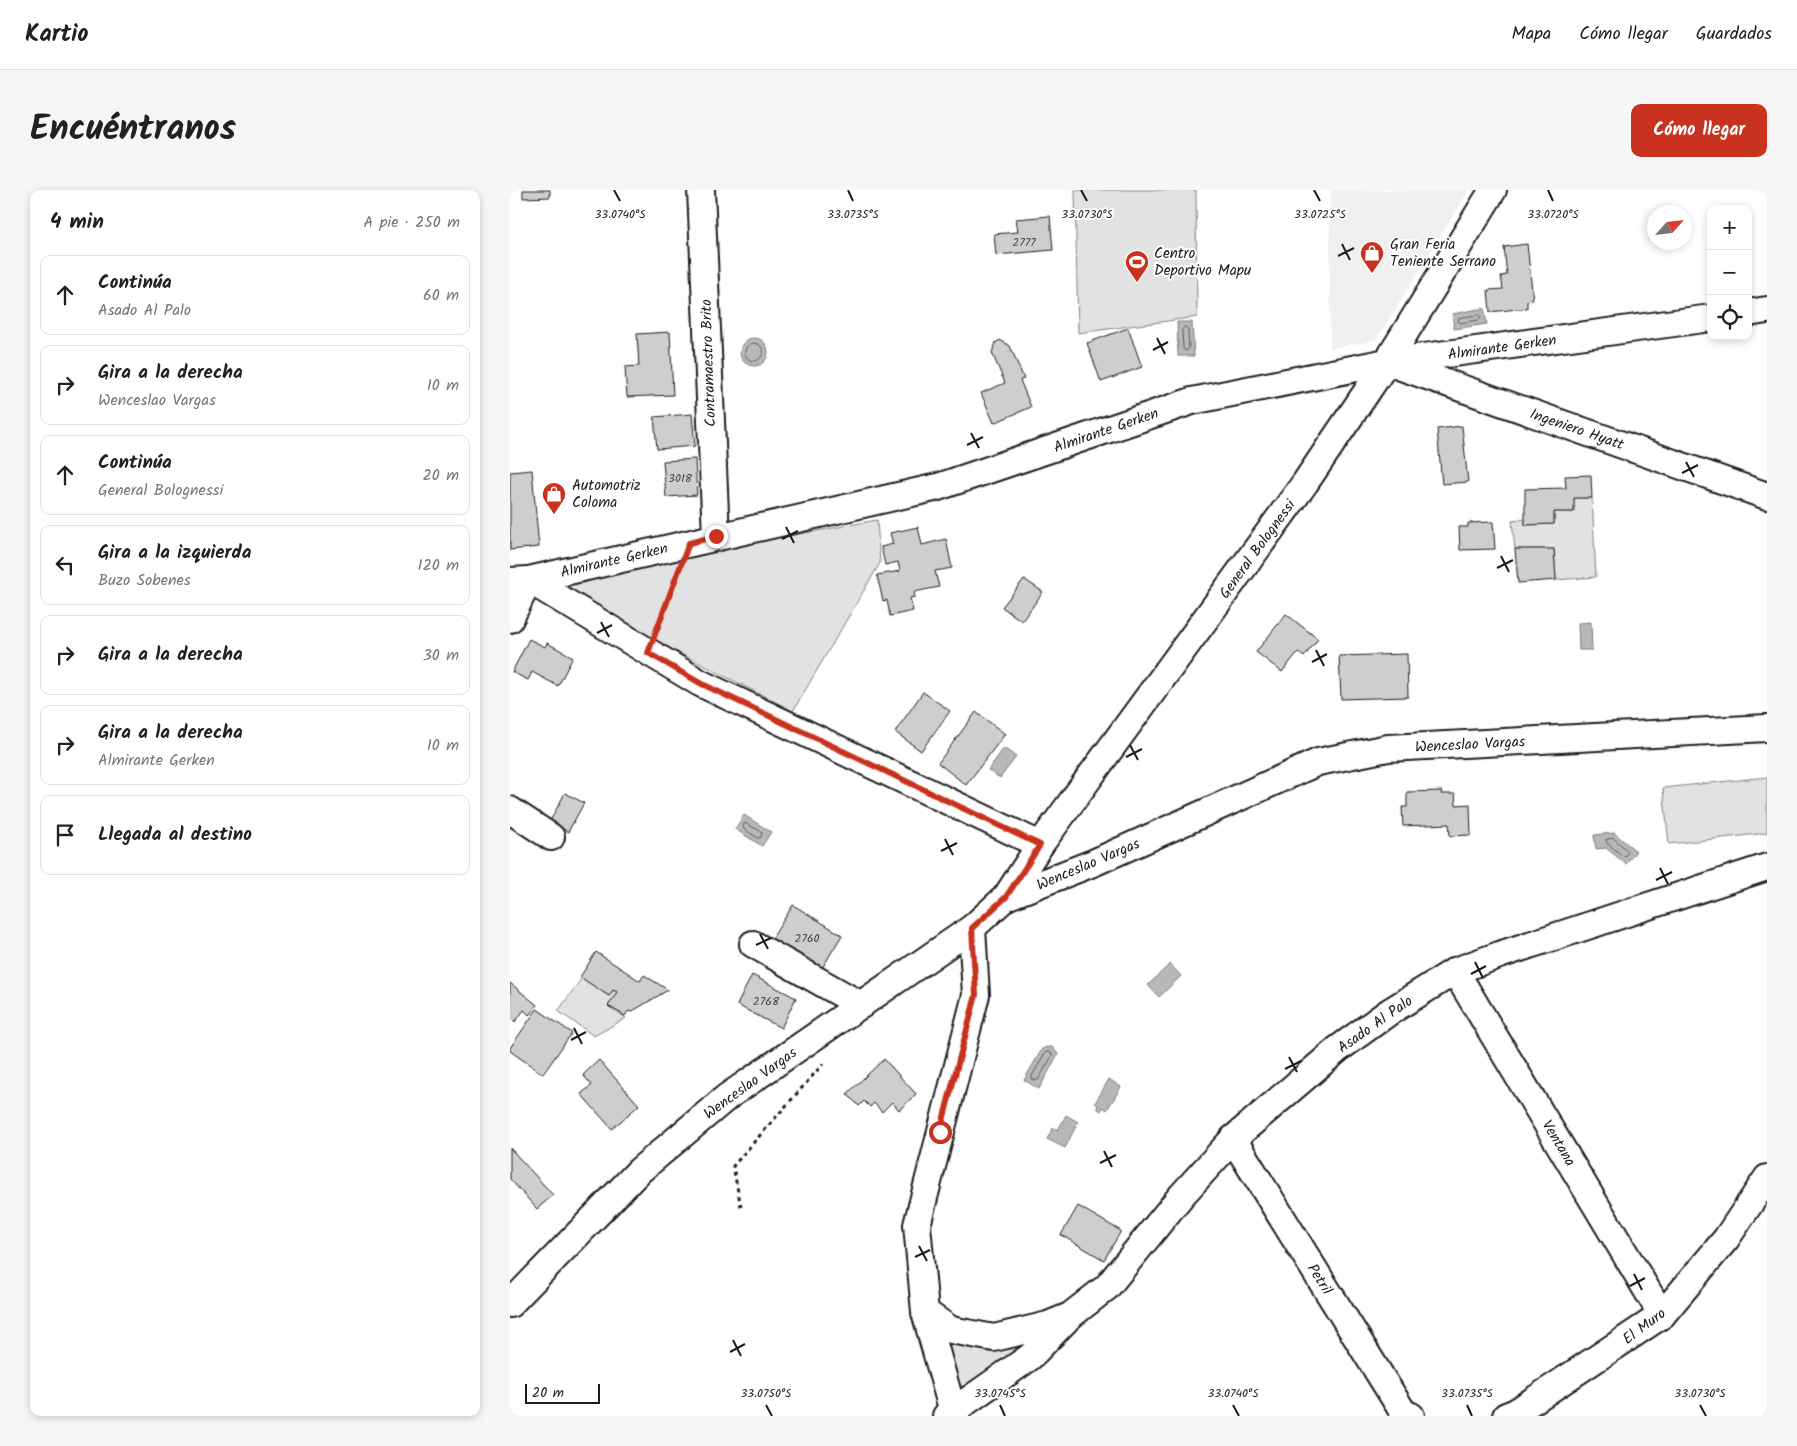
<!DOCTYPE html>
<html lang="es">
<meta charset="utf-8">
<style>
:root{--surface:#fff;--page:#f6f6f6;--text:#202124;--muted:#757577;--line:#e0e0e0;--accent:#c8321e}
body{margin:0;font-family:Kalam,sans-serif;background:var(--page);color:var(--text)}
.controls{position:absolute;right:15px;top:15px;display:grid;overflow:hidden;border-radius:10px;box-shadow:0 2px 8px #0003}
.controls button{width:45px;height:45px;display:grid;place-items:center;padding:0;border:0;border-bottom:1px solid var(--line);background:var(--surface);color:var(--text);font:25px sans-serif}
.compass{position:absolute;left:1137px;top:15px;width:45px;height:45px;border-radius:50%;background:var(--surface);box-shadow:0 2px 8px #0003;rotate:63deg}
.scale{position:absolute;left:15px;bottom:12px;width:75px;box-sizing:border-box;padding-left:5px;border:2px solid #1c1c1c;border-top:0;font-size:14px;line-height:18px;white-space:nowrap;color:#1c1c1c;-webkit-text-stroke:4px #fff;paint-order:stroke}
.stop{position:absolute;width:15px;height:15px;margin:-11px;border:4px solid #c8321e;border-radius:50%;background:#fff}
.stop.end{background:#c8321e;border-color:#fff;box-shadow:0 1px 5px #0008}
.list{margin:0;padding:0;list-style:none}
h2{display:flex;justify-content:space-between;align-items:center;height:65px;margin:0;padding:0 20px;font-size:21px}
h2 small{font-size:16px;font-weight:400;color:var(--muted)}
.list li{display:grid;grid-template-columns:32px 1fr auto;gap:15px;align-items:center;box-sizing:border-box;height:80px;margin:0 10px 10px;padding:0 10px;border:1px solid var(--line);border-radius:10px}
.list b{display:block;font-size:19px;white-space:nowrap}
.list p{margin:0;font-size:16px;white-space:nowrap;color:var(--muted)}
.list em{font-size:16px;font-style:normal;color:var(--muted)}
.icon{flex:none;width:28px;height:28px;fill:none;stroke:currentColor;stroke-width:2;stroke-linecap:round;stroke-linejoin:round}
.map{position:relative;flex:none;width:1257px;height:1226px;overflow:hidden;border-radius:10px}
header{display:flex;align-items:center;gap:30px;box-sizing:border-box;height:70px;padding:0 25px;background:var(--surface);border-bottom:1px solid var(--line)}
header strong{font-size:24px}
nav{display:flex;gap:28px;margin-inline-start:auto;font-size:18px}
.intro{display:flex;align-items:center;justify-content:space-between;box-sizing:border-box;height:120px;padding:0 30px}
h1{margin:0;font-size:35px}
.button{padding:12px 22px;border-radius:10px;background:var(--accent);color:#fff;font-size:18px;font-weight:700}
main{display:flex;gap:30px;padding:0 30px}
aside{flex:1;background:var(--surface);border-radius:10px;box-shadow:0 2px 8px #0003}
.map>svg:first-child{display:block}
.built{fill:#f0f0f0}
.green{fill:#e2e2e2;stroke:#7f7f7f}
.water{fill:#b8b8b8;stroke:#7a7a7a}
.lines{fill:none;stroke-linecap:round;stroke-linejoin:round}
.shore{stroke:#5a5a5a;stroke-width:1}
.building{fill:#cecece;stroke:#1c1c1c}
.minor-casing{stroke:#1c1c1c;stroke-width:30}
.path{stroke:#1c1c1c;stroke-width:3;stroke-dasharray:4 4;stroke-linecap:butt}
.minor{stroke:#fff;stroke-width:26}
.route{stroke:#c8321e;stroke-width:6}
.ticks{fill:none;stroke:#1c1c1c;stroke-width:2}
.labels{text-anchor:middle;stroke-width:4;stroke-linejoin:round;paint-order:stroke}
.number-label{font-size:12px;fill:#484848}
.poi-label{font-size:15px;fill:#1c1c1c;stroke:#fff;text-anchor:start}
.street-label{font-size:15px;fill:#1c1c1c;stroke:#fff}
.ticks-label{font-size:12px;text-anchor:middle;fill:#1c1c1c;stroke:#fff;stroke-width:4;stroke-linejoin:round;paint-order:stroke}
</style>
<header>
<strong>Kartio</strong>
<nav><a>Mapa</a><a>Cómo llegar</a><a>Guardados</a></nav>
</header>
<div class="intro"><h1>Encuéntranos</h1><a class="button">Cómo llegar</a></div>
<main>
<aside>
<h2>4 min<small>A pie · 250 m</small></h2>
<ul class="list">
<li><svg class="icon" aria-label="ahead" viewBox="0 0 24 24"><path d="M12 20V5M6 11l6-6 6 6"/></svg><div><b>Continúa</b><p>Asado Al Palo</p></div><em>60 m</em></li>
<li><svg class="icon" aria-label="right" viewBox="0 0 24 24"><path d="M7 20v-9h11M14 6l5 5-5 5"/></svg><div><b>Gira a la derecha</b><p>Wenceslao Vargas</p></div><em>10 m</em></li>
<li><svg class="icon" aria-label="ahead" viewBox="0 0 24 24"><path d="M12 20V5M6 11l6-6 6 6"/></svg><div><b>Continúa</b><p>General Bolognessi</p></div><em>20 m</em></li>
<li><svg class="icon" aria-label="left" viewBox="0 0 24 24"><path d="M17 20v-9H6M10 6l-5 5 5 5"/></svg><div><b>Gira a la izquierda</b><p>Buzo Sobenes</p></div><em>120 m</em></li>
<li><svg class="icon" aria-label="right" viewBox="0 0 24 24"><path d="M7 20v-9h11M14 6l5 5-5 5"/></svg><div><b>Gira a la derecha</b></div><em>30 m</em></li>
<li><svg class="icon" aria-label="right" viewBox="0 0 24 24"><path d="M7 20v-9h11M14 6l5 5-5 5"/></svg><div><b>Gira a la derecha</b><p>Almirante Gerken</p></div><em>10 m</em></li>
<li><svg class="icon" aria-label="arrive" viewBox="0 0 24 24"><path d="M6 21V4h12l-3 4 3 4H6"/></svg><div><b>Llegada al destino</b></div></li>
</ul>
</aside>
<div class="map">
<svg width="1257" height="1226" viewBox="0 0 1257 1226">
<rect width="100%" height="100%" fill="#fff"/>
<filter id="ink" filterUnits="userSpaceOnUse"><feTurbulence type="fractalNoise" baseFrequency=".02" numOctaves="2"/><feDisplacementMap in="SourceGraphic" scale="10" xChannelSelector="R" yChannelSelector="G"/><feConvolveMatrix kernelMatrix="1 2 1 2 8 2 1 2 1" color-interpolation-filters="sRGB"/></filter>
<g filter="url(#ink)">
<polygon class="built" points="820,0 959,0 866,150 820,159"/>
<g class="green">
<polygon points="565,0 686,0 687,127 568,143"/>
<polygon points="1064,308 1082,308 1086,387 1046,390 1044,359 1005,359 1002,331 1015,329 1015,335 1044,334 1044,322 1064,322"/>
<polygon points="367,330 370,373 283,521 150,453 52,393 179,364"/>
<polygon points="1257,587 1257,643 1159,654 1153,598"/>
<polygon points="72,788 99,806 103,800 107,802 98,816 116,828 84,846 48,821"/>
<polygon points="445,1151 517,1157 458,1199 441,1190 436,1158"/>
</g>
<g class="water">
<polygon points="974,118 977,134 944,139 942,124"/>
<polygon points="667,132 682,132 684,166 668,166"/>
<circle cx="244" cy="162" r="14"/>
<polygon points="1081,432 1082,460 1069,460 1068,433"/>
<polygon points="494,558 506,567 490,588 478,580"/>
<polygon points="234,625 261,642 252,656 225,639"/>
<polygon points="1104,643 1126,661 1116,674 1096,658 1086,659 1084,645"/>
<polygon points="660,774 671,786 649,807 638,795"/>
<polygon points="537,857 542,857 548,864 529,899 514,890 532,859"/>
<polygon points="599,889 611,897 597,920 593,917 591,921 587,918 588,915 585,913"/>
<polygon points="556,925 568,932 555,958 537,949 543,938 548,940"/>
</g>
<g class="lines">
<g class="shore">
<polygon points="968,125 971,126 969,130 950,133 948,131 949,128"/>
<polygon points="675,137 678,139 679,158 676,161 673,159 672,140"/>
<circle cx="244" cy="162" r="9"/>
<polygon points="235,633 252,642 251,647 248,648 234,639 233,636"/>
<polygon points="1098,649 1103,648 1117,660 1118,663 1116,665 1113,666 1097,653 1096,650"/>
<polygon points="539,862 542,864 542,866 528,890 525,890 522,889 522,886 535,863"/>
</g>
</g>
<g class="building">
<polygon points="13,0 40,0 40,7 13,8"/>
<polygon points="540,26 543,60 486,65 484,44 508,42 506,29"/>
<polygon points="1017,54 1023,110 1017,111 1017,118 980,122 978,100 993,99 991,86 997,85 994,57"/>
<polygon points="618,138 632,177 591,192 577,153"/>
<polygon points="160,142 163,205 117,207 115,177 129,176 127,144"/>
<polygon points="490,150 500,156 514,189 510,190 521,217 484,233 471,203 495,193 482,163 485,153"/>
<polygon points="182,224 185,256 147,259 144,227"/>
<polygon points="952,236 958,292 932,294 927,239"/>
<polygon points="185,269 187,305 156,307 153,271"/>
<polygon points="22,280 29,357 0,360 0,282"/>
<polygon points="1081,285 1082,308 1064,308 1064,322 1044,322 1044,334 1015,335 1015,299 1056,298 1055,286"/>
<polygon points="983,332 985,359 950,360 949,337 958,337 958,333"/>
<polygon points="408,337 412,355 436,349 442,378 425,381 429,397 404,402 405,407 400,408 403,421 380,426 377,410 373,411 367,385 390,381 388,372 375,375 371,357 383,354 380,343"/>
<polygon points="1005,359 1044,359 1046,390 1008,393"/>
<polygon points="514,389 533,402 512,431 492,417"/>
<polygon points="776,424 808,449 794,467 788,462 772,482 746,462"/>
<polygon points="19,449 35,457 37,453 63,467 48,496 22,482 18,490 2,482"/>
<polygon points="897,464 898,507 831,509 829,466"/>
<polygon points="413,502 440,521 411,561 385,542"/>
<polygon points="466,522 495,544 456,595 428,573"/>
<polygon points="932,601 931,604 945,604 946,615 960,614 961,645 940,646 939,634 893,636 892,617 897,617 897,602"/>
<polygon points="55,603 74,613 58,642 40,631"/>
<polygon points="283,715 332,745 311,780 261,750"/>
<polygon points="86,762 130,791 134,785 158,800 121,822 118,821 115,826 98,816 107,802 103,800 99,806 70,787"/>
<polygon points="242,785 286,808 271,838 227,815"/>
<polygon points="0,793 27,815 19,825 14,820 5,832 0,827"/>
<polygon points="27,819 62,843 33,884 0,861 0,858"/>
<polygon points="374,869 406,904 389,920 382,912 372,922 364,913 360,917 354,911 349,916 337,904"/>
<polygon points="89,870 129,915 102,939 71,904 82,895 73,885"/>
<polygon points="0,958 43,1005 27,1019 0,989"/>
<polygon points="568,1016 611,1041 594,1070 551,1045"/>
</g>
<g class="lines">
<g class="minor-casing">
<g id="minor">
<polyline points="191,0 206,346"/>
<polyline points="1238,123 1257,120"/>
<polyline points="883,174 1257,306"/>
<polyline points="19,390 190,493 530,655"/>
<polyline points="0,391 19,390 428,297 682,211 877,172 1201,128"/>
<polyline points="0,429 19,390"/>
<polyline points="0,620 41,647"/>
<polyline points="496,707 530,655 795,293 877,172 983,0"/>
<polyline points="462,738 466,805 407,1035 415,1122 441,1140 484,1148 538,1135 560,1126 597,1097 671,1006 723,949 828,859 879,822 945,781 992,764 1257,677"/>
<polyline points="243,754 351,815"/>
<polyline points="945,781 1152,1125"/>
<polyline points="723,949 893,1222 901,1226"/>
<polyline points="0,1114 129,981 217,907 462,738 496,707 583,673 808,572 878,558 1257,538"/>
<polyline points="415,1122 443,1222 446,1226"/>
<polyline points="436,1226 520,1167 556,1130"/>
<polyline points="996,1226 1006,1222 1152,1125 1216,1049 1257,988"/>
</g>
</g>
<g class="path">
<polyline points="148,437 168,382"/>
<polyline points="231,1017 223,976 313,874"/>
</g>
<use href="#minor" class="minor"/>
</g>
</g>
<g class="lines" filter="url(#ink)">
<polyline class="route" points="206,346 179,353 138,463 190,493 530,655 496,707 462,738 466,805 430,942"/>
</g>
<path class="ticks" d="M104,0L110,11M338,0L343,11M571,0L577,11M804,0L810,11M1038,0L1043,11M832,54L840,70M828,66L844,58M647,148L655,164M643,160L658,152M461,243L469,258M457,255L473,247M1176,272L1184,287M1172,283L1188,275M276,337L284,353M272,349L288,341M991,366L999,382M987,378L1003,370M91,432L99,447M87,443L102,435M806,460L814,476M802,472L817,464M620,555L628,570M616,567L632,559M435,649L443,665M431,661L447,653M1150,678L1158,694M1146,690L1162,682M250,744L258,759M246,755L261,748M965,772L973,788M961,784L976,776M64,838L72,854M61,850L76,842M779,867L787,882M775,879L791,871M594,961L602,977M590,973L606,965M409,1056L417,1071M405,1067L420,1060M1124,1084L1132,1100M1120,1096L1135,1088M223,1150L231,1166M220,1162L235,1154M256,1215L262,1226M490,1215L495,1226M723,1215L729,1226M957,1215L962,1226M1190,1215L1196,1226"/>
<defs>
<g id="shop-pin" transform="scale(1.25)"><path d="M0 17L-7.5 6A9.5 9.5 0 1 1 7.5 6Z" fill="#c8321e" stroke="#fff"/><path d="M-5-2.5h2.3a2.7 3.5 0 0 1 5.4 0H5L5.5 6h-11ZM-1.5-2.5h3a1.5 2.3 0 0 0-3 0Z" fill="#fff"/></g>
<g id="stadium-pin" transform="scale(1.25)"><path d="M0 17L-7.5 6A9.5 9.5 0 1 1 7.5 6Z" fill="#c8321e" stroke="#fff"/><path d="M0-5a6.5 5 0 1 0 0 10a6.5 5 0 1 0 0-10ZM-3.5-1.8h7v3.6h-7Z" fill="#fff"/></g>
</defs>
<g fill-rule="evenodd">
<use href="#shop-pin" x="862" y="63"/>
<use href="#stadium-pin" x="627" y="72"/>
<use href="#shop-pin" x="44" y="304"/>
</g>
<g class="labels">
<g class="number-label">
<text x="514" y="56">2777</text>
<text x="170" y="292">3018</text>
<text x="297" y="752">2760</text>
<text x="256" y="815">2768</text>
</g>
<g class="poi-label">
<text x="880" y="59">Gran Feria<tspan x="880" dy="17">Teniente Serrano</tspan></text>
<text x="644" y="68">Centro<tspan x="644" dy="17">Deportivo Mapu</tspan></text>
<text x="62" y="300">Automotriz<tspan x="62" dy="17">Coloma</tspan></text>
</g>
<g class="street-label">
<text transform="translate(992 157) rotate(-8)" y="5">Almirante Gerken</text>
<text transform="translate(198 173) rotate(-92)" y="5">Contramaestro Brito</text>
<text transform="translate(1067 239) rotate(19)" y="5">Ingeniero Hyatt</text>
<text transform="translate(596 240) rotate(-19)" y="5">Almirante Gerken</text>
<text transform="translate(747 359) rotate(-54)" y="5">General Bolognessi</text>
<text transform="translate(104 370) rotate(-13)" y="5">Almirante Gerken</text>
<text transform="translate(960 554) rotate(-3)" y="5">Wenceslao Vargas</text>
<text transform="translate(578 674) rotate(-23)" y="5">Wenceslao Vargas</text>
<text transform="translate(865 834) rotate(-35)" y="5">Asado Al Palo</text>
<text transform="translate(240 893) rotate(-36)" y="5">Wenceslao Vargas</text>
<text transform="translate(1049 953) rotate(59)" y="5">Ventana</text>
<text transform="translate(810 1089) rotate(58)" y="5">Petril</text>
<text transform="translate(1134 1136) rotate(-37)" y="5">El Muro</text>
</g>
</g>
<g class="ticks-label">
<text x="110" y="28">33.0740°S</text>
<text x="343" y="28">33.0735°S</text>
<text x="577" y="28">33.0730°S</text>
<text x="810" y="28">33.0725°S</text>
<text x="1043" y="28">33.0720°S</text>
<text x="256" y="1207">33.0750°S</text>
<text x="490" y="1207">33.0745°S</text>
<text x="723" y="1207">33.0740°S</text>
<text x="957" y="1207">33.0735°S</text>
<text x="1190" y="1207">33.0730°S</text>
</g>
</svg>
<div class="controls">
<button>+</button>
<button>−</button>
<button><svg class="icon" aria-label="locate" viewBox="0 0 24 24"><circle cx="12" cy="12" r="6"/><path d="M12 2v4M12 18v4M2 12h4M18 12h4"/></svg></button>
</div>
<svg class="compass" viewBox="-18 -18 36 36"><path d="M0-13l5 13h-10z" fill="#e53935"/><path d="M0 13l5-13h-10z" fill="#757577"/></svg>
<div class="scale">20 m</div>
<div class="stop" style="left:430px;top:942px"></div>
<div class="stop end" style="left:206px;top:346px"></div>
</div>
</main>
